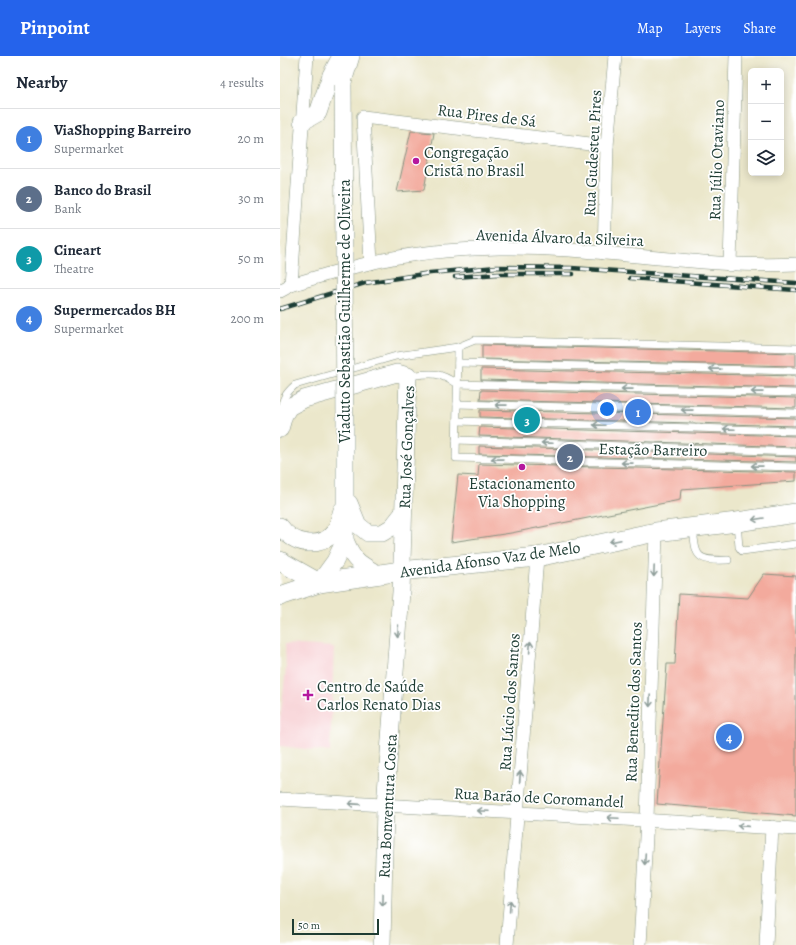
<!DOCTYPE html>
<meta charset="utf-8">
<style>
:root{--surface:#fff;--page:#f6f6f7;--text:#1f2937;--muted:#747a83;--line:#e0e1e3;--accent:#2563eb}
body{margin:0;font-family:Alegreya,serif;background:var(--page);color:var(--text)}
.controls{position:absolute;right:12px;top:12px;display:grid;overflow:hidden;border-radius:6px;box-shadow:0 2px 10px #0003}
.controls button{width:36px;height:36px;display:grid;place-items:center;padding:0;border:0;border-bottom:1px solid var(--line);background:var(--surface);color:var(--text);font:20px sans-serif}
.scale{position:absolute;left:12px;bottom:10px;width:87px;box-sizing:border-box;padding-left:4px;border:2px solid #1f3d34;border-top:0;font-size:11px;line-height:14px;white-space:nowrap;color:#1f3d34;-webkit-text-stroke:3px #fff;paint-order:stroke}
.you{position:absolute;left:327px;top:353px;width:14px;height:14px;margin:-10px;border:3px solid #fff;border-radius:50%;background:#1a73e8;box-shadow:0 0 0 6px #1a73e833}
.badge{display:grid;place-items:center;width:26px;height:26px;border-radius:50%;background:var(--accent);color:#fff;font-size:13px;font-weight:700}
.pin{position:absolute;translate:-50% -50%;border:2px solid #fff;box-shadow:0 1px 4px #0006}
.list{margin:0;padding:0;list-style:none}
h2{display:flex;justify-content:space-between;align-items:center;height:52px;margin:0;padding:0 16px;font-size:17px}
h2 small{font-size:13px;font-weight:400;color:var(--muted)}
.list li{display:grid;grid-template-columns:26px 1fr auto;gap:12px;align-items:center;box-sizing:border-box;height:60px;padding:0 16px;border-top:1px solid var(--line)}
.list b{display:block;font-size:15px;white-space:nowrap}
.list p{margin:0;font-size:13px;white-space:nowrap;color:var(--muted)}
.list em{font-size:13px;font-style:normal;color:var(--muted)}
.icon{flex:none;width:22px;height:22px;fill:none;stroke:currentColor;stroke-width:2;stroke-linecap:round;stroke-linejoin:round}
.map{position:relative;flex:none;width:516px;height:889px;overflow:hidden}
header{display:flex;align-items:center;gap:24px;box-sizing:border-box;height:56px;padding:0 20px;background:var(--accent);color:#fff}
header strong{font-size:19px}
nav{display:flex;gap:22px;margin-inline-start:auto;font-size:14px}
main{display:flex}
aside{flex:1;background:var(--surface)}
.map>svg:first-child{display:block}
.built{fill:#f7cfd3}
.building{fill:#f3aa9d}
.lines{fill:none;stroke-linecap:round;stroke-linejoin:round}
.service-casing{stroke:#859280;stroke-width:8}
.minor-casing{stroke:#859280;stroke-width:14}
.tertiary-casing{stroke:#859280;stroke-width:18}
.secondary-casing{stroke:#859280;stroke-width:20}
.service{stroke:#fff;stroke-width:7}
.minor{stroke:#fff;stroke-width:13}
.tertiary{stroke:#fff;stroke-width:17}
.secondary{stroke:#fff;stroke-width:19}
.rail-casing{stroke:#1f3d34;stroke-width:4.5}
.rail{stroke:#fff;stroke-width:3;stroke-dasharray:9;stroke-linecap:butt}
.tertiary-bridge-casing{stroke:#859280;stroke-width:18;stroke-linecap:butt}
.tertiary-bridge{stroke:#fff;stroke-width:17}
.oneway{stroke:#8f9e9a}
.poi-dot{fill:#b5179e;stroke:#fff;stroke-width:1.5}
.labels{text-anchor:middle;stroke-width:3.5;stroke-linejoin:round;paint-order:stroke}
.street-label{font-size:16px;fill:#1f3d34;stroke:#fff}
.poi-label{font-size:16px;fill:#1f3d34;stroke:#fff;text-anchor:start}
</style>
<header>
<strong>Pinpoint</strong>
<nav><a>Map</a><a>Layers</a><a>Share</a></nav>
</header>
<main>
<aside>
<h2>Nearby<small>4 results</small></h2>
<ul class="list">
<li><span class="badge" style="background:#3f7fe0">1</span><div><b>ViaShopping Barreiro</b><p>Supermarket</p></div><em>20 m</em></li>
<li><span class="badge" style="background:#5c6f8a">2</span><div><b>Banco do Brasil</b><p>Bank</p></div><em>30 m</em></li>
<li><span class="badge" style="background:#0f9aa8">3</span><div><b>Cineart</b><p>Theatre</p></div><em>50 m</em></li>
<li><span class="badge" style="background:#3f7fe0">4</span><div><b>Supermercados BH</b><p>Supermarket</p></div><em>200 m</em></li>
</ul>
</aside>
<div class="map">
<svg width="516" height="889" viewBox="0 0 516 889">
<rect width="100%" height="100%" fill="#fff"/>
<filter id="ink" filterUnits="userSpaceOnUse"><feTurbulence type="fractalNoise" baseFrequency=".025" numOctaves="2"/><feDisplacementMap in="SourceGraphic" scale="8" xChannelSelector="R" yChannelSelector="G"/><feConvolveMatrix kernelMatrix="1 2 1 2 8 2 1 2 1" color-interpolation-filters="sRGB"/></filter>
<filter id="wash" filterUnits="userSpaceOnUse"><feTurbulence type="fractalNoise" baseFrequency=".012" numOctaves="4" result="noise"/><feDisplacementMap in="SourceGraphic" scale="16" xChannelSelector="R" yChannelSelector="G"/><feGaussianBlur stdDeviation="0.9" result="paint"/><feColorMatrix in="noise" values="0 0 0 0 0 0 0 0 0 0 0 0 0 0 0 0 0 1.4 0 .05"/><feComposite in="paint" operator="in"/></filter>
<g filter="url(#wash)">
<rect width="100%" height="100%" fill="#ebe7cb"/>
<polygon class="built" points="5,588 54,591 50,696 0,690 0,664 6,613"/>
<g id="blocks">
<g class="building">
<polygon points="131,75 154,77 144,134 117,136"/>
<polygon points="202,289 516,297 516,310 202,303"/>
<polygon points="201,313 516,320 516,332 201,324"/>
<polygon points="201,334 516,342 516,352 200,344"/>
<polygon points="200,354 516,362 516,370 200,361"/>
<polygon points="200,371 516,380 516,391 199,380"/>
<polygon points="199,390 516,401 516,406 199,398"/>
<polygon points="199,408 516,416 516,425 401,433 400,444 231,477 171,486 178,419 198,420"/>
<polygon points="484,518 516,520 516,760 377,748 387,608 395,608 399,538 468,542"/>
</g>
</g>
</g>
<g filter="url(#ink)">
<use href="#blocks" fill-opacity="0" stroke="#859280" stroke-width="1"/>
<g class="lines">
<g class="service-casing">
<g id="service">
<polyline points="178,291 176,402 516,411"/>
<polyline points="178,307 516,315"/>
<path d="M128,320C152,317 157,315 177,328L516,337"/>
<polyline points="177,348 516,357"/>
<path d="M1,355C2,343 6,337 15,329L116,300L178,291L195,284L516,292"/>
<polyline points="177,365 516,375"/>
<polyline points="176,384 516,396"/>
<polyline points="457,467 459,491 462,495 516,488"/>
<path d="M413,472C416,502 416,505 448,504"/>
</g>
</g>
<g class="minor-casing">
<g id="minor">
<polyline points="324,197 327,90 335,0"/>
<polyline points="91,207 83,61 327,90"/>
<polyline points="450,209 456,0"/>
<polyline points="11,229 27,0"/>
<path d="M0,235L11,229C37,221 63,213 90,207C130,197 178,193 219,192C319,190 417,213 516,208"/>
<polyline points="0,743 516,773"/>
<polyline points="227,889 257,501"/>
<polyline points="360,889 367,763 376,476"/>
<polyline points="486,889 492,771"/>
</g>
</g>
<g class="tertiary-casing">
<g id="tertiary">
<polyline points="63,26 71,0"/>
<polyline points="22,66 38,57 51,19 61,0"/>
<path d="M65,369V484C74,506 79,507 99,519"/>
<polyline points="0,373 4,359 9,351 24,343 117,317 128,320 121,536 105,750 102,889"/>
<polyline points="69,447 78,469 88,477 102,477 112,471 123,457"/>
<path d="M0,470C12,488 40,495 55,475C58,470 60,460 62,454"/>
<polyline points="39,527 55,505 65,484"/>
</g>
</g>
<g class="secondary-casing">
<g id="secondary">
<polyline points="0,505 39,527"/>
<polyline points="0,540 39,527 121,515 257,501 376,476 457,466 516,457"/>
</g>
</g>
<use href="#service" class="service"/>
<use href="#minor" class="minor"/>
<use href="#tertiary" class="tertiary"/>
<use href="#secondary" class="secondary"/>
<g class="rail-casing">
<g id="rail">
<polyline points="175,221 218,218 293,218"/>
<polyline points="350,222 516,234"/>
<polyline points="0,253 85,227 150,217 217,211 291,212 516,227"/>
</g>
</g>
<use href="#rail" class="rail"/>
<g class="tertiary-bridge-casing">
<polyline id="tertiary-bridge" points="63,29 65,369"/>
</g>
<use href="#tertiary-bridge" class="tertiary-bridge"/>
</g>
<defs><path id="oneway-shaft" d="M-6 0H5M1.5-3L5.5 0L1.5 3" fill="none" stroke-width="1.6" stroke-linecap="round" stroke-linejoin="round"/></defs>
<g class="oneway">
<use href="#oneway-shaft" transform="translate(435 313) rotate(-179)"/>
<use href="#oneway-shaft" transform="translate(347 333) rotate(-179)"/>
<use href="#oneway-shaft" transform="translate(477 336) rotate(-179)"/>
<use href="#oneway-shaft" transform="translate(221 349) rotate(-179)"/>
<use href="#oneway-shaft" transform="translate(407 354) rotate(-179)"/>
<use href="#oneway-shaft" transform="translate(319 369) rotate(-178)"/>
<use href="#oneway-shaft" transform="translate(449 373) rotate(-178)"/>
<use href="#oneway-shaft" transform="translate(267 387) rotate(-178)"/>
<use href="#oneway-shaft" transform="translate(217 403) rotate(-179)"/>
<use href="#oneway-shaft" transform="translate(347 407) rotate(-179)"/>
<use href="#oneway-shaft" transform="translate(477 410) rotate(-179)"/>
<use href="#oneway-shaft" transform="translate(478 463) rotate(171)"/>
<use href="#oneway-shaft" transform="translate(335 485) rotate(168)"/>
<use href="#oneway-shaft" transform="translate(374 515) rotate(92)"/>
<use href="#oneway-shaft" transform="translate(118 575) rotate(94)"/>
<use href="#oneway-shaft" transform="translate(250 591) rotate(-86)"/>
<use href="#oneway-shaft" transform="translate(370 645) rotate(92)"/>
<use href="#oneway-shaft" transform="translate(240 721) rotate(-86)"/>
<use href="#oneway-shaft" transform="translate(74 748) rotate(-176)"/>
<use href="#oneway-shaft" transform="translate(203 755) rotate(-177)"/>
<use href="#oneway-shaft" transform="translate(333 762) rotate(-177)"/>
<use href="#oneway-shaft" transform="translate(463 770) rotate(-176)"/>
<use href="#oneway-shaft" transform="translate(365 803) rotate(93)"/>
<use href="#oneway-shaft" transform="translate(103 844) rotate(91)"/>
<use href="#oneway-shaft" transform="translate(230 850) rotate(-86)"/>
</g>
</g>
<g class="poi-dot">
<circle cx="136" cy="105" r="4"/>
<circle cx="242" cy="411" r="4"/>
<path d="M26 633h4v4h4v4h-4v4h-4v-4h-4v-4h4z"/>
</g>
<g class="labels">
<g class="street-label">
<text transform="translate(207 59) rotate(7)" y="6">Rua Pires de Sá</text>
<text transform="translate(312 97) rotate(-87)" y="6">Rua Gudesteu Pires</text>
<text transform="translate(436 104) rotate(-88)" y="6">Rua Júlio Otaviano</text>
<text transform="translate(280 181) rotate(2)" y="6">Avenida Álvaro da Silveira</text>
<text transform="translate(64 255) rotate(-90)" y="6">Viaduto Sebastião Guilherme de Oliveira</text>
<text transform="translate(126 391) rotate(-88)" y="6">Rua José Gonçalves</text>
<text transform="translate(373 393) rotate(1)" y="6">Estação Barreiro</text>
<text transform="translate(210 503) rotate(-8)" y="6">Avenida Afonso Vaz de Melo</text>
<text transform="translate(229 646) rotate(-86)" y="6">Rua Lúcio dos Santos</text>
<text transform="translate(353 646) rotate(-88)" y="6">Rua Benedito dos Santos</text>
<text transform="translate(259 741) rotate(3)" y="6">Rua Barão de Coromandel</text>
<text transform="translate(107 750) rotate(-87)" y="6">Rua Bonventura Costa</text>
</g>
<g class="poi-label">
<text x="144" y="102">Congregação<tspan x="144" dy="18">Cristã no Brasil</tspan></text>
<text x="242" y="433" text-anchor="middle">Estacionamento<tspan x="242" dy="18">Via Shopping</tspan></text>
<text x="37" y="636">Centro de Saúde<tspan x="37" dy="18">Carlos Renato Dias</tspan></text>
</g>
</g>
</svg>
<div class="controls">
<button>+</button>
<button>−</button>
<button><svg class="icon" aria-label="layers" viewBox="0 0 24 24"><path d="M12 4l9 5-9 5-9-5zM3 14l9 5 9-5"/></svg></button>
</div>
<div class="scale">50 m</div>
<div class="you"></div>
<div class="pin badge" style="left:358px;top:356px;background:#3f7fe0">1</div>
<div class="pin badge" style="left:290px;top:401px;background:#5c6f8a">2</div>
<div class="pin badge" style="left:247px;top:364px;background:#0f9aa8">3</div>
<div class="pin badge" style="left:449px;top:681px;background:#3f7fe0">4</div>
</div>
</main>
